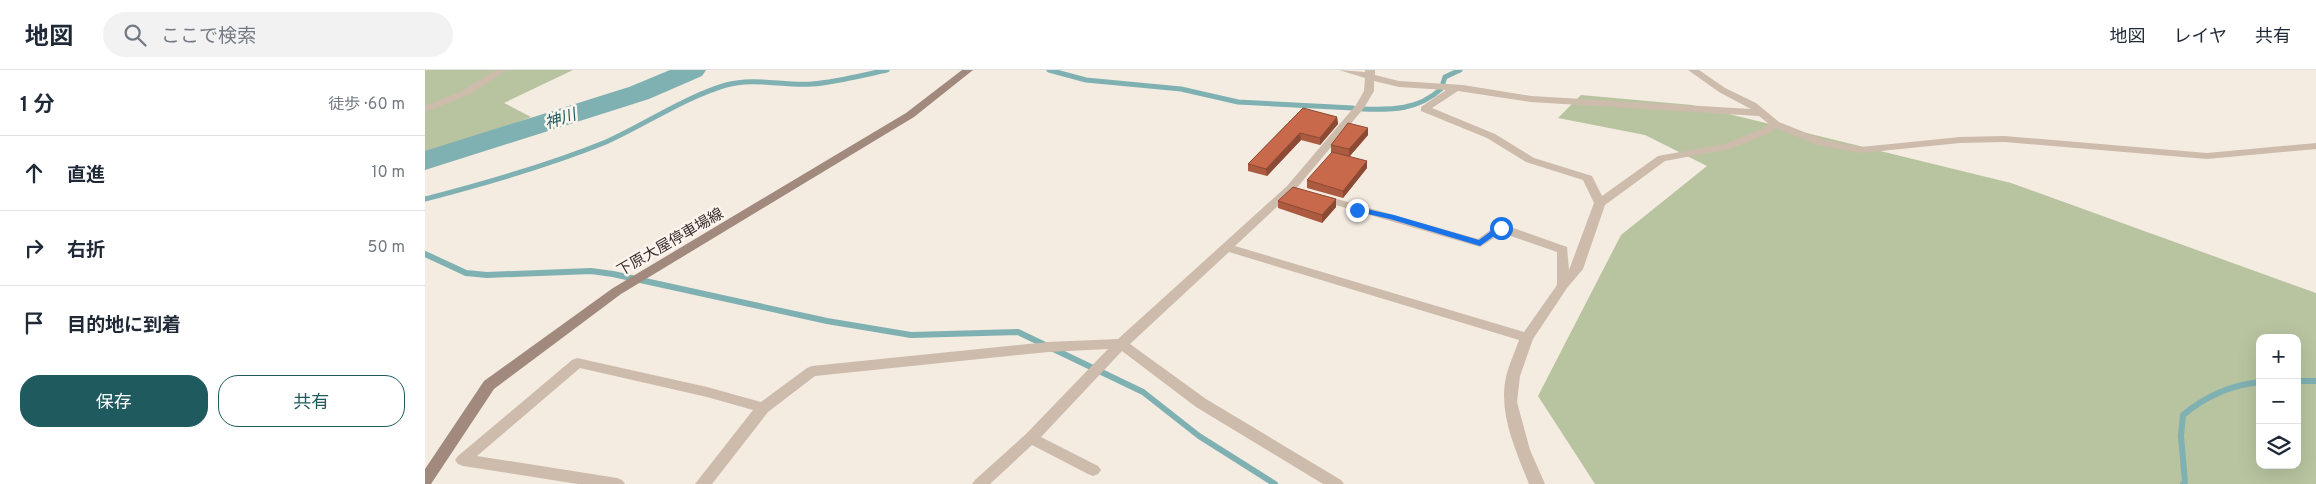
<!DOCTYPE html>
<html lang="ja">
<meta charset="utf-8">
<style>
:root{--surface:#fff;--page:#f2f2f3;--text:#1f2937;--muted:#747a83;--line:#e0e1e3;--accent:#1f5a5e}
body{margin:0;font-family:Overpass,"Noto Sans JP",sans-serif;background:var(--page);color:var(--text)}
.controls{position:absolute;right:15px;bottom:15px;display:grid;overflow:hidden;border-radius:10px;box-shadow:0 5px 20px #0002}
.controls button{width:45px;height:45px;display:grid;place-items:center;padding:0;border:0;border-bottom:1px solid var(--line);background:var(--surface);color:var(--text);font:25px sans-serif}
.stop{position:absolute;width:15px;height:15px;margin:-11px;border:4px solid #1a73e8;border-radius:50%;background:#fff}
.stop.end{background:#1a73e8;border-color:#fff;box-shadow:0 1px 5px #0008}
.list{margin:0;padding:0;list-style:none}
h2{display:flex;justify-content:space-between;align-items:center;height:65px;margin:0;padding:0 20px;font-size:21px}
h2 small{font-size:16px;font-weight:400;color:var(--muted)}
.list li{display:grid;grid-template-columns:32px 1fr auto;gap:15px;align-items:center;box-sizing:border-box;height:75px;padding:0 20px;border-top:1px solid var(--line)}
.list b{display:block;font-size:19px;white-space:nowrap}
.list em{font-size:16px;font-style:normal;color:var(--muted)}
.actions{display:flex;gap:10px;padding:15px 20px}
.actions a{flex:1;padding:11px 0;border:1px solid var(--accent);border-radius:20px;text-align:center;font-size:18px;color:var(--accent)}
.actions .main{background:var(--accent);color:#fff}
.icon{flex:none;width:28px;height:28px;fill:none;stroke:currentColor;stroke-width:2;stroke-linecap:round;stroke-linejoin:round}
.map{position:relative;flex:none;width:1891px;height:414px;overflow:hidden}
header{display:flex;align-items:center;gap:30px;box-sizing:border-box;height:70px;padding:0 25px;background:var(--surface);border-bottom:1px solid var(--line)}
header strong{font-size:24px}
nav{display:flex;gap:28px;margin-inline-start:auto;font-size:18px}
.search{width:350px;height:45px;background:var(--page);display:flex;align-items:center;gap:12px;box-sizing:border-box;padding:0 18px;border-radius:28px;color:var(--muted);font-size:19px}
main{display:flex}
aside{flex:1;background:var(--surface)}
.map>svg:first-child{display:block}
.green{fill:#b8c4a0;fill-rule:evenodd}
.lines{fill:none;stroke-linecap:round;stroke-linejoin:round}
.stream-far1{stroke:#7fb0b2;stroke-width:5}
.stream{stroke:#7fb0b2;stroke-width:6}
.river{fill:#7fb0b2;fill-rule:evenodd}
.street{fill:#cdbbac;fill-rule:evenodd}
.secondary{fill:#a18a7d;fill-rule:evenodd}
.wall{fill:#ac5a40}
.shaded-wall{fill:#8c4a34}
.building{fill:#c8694b;stroke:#8c4a34}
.route{fill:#1a73e8}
.labels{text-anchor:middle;stroke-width:5;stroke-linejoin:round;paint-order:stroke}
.street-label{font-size:15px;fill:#3b302b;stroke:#fbf5ee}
.water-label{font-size:16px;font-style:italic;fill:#1f5a5e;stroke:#fbf5ee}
</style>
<header>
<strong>地図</strong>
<div class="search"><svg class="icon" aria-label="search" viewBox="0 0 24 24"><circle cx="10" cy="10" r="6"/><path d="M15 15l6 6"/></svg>ここで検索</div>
<nav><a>地図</a><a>レイヤ</a><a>共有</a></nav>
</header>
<main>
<aside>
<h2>1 分<small>徒歩 · 60 m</small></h2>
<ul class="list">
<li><svg class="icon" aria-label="ahead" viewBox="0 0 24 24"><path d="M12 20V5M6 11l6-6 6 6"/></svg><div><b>直進</b></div><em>10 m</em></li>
<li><svg class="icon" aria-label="right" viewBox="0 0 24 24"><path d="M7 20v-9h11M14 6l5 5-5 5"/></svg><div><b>右折</b></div><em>50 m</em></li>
<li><svg class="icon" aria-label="arrive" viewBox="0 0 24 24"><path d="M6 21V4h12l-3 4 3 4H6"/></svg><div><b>目的地に到着</b></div></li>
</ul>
<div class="actions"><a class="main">保存</a><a>共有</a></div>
</aside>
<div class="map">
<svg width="1891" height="414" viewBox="0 0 1891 414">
<rect width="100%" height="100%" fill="#f4ebe1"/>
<g class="green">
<polygon points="0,0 148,0 79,33 106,47 0,91"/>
<path d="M1156,25L1267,35L1586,113L1891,223V414H1170L1113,326L1196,165L1282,96L1220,65L1133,48ZM1835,268H1872V395H1835Z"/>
</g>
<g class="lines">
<g class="stream-far1">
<polyline points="624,0 661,10 756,19 813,32 928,38"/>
<polyline points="1018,13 1020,7 1035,0"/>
<path d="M938,39C967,40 993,40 1016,19"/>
<path d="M0,129C62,113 122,96 181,72C221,54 258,28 301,15C329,7 358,16 387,14C412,12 438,5 462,0"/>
</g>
<g class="stream">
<polyline points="0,184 41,203 62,205 166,201 188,204 402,251 486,265 593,262 718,322 774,366 850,414"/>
<polyline points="1872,311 1891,311"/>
<path d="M1758,414L1760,412L1756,366L1758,345C1781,326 1806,315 1835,312"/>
</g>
<polygon class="river" points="245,0 281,0 277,6 224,29 0,100 0,81 204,17"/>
<g class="street">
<polygon points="71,0 82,0 44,25 0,42 0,36 37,21"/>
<path d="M914,0L940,2V0H950V5L974,11L1038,15L1106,26L1326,39L1294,22L1263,0H1274L1300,18L1331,33L1354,52L1399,70L1436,77L1535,67L1579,66L1782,83L1891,73V79L1782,89L1579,72L1535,73L1436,83L1392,75L1351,58L1345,63L1305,79L1240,91L1180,135L1158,199L1142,218L1108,269L1095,306L1092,332L1105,380L1120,414H1104C1091,381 1073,343 1081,307C1084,294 1090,282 1094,270L804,182L705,274L781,329L916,410L919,414H898L771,337L697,281L616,367L673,396L676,400L673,404L668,406L663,404L607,375L565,414H547L550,410L601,364L683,279L623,282L390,306L343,342L287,414H270L328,340L282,327L155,298L52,386L192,408L197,410L200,414H153L38,396L33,394L30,390L33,386L147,290L152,288L282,317L336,332L382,298L387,296L623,272L693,269L862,116L931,35L939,21L940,8ZM949,11L974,17L1021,20L996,37V41L1062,68L1101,92L1158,110L1169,133L1144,200L1142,177L1080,155H1072L1053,169L898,125H890L888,127L890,129L1055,177L1077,163L1132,182V215L1099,262L810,176L870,120L939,38L949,21ZM1033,21L1106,32L1334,46L1344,54L1337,59L1299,74L1233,86L1177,126L1167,106L1109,88L1070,64L1007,38Z"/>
</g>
<polygon class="secondary" points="537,0 548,0 489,47 196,224 69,319 6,414 0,414 0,399 59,311 188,218 481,43"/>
</g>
<g class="wall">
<polygon points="878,38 912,47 913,54 895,75 876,70 842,106 823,101 823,94"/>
<polygon points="943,58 943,65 924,87 906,82 906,75"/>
<polygon points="942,91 942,98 918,128 882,118 882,110"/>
<polygon points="853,131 911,137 897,153 853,138"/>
</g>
<g class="shaded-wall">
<polygon points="912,47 913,54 895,75 895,68"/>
<polygon points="943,58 943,65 924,87 924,79"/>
<polygon points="875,63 876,70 842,106 841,99"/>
<polygon points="942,91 942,98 918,128 918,121"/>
<polygon points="911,129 911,137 897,153 897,145"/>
</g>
<g class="building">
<polygon points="878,38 912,47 895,68 875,63 841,99 823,94"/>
<polygon points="923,53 943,58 924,79 906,75"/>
<polygon points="907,82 942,91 918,121 882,110"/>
<polygon points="868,117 911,129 897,145 853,131"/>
</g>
<polygon class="route" points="932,137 969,145 1054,170 1073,156 1080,158 1055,176 965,149 929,141 928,140"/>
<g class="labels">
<g class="street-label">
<text transform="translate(245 172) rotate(-30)" y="5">下原大屋停車場線</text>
</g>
<g class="water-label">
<text transform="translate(135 48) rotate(-18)" y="6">神川</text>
</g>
</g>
</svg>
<div class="controls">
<button>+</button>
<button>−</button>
<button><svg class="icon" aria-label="layers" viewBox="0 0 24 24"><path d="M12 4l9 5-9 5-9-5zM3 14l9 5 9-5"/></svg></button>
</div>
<div class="stop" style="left:1076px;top:158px"></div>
<div class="stop end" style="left:932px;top:140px"></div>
</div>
</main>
